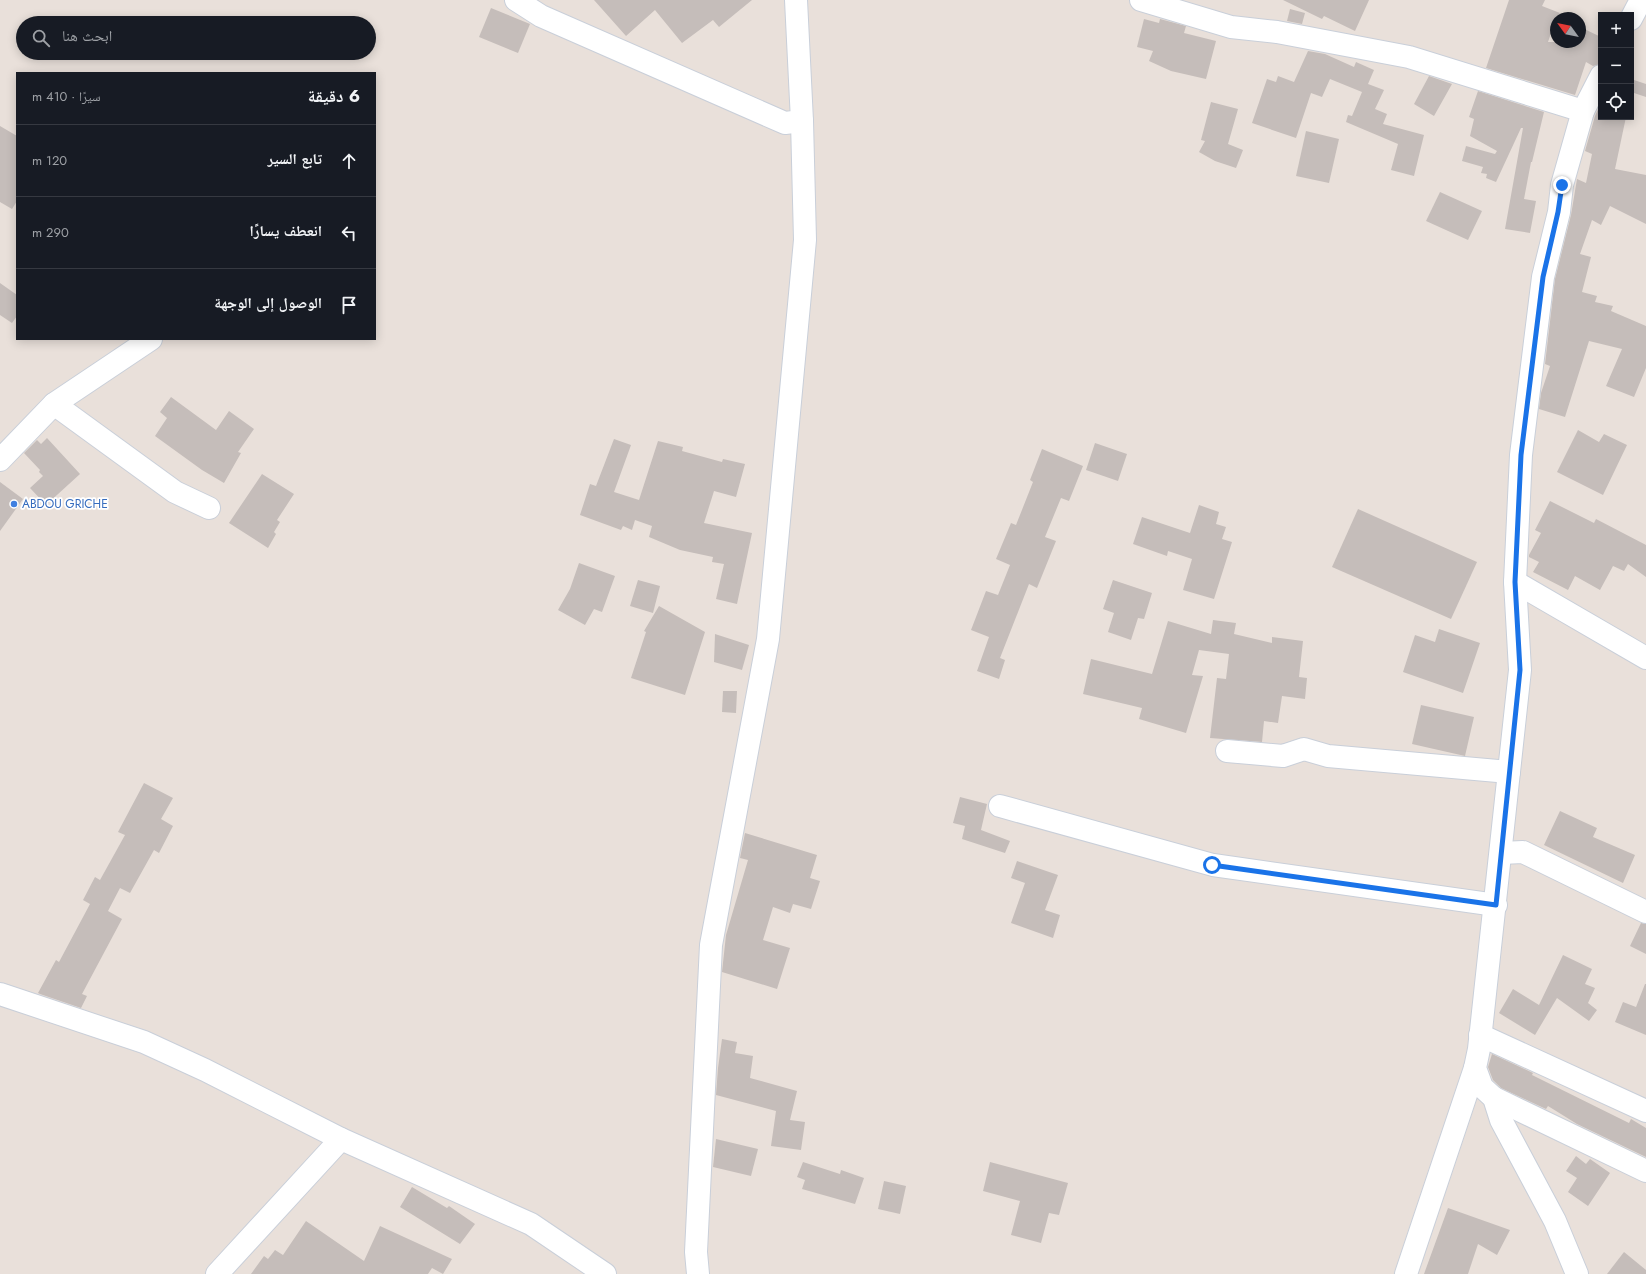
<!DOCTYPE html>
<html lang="ar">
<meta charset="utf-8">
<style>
:root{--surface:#171b24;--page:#242831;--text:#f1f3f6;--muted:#9ea1a6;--line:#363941}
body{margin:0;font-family:Jost,"Noto Naskh Arabic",sans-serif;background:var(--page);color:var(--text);direction:rtl}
.controls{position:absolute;right:12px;top:12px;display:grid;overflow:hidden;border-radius:0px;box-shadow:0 2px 10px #0003}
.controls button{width:36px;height:36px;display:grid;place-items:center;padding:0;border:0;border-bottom:1px solid var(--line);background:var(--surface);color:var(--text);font:20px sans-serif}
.compass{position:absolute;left:1550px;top:12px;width:36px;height:36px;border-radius:50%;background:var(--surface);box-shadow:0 2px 10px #0003;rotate:303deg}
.stop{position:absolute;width:12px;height:12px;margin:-9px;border:3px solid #1a73e8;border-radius:50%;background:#fff}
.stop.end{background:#1a73e8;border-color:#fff;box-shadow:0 1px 4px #0008}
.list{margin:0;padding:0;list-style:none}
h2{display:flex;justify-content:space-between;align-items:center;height:52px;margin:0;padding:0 16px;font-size:17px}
h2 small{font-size:13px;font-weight:400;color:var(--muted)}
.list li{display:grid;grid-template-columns:26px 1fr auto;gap:12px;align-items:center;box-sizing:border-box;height:72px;padding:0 16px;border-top:1px solid var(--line)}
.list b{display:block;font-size:15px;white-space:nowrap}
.list em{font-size:13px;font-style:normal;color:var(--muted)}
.icon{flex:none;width:22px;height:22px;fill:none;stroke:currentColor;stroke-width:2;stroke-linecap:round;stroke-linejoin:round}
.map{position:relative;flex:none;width:1646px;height:1274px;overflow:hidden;direction:ltr}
.search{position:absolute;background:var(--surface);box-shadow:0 2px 10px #0003;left:16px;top:16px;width:360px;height:44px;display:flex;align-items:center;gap:10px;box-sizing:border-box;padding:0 14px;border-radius:22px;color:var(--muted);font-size:15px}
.panel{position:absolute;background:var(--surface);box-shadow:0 2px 10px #0003;left:16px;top:72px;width:360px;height:268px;border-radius:0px;direction:rtl}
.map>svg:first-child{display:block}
.building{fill:#c5bdba}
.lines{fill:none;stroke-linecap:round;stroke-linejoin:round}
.minor-casing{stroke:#c9cfd9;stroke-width:24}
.minor{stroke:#fff;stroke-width:22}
.route{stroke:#1a73e8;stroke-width:5}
.shop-dot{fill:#3f7fe0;stroke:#fff;stroke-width:1.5}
.labels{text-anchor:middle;stroke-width:3.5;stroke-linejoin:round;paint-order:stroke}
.shop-label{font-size:12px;fill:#366cbe;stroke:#fff;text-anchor:start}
</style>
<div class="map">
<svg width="1646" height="1274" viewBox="0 0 1646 1274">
<rect width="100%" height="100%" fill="#e9e0da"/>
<g class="building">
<polygon points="594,0 752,0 719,27 713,20 682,43 655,10 626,36"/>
<polygon points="1283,0 1369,0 1355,31 1324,16 1322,19"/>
<polygon points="1509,0 1545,0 1542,6 1560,13 1556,18 1548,42 1580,42 1580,27 1601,37 1601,64 1593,66 1586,62 1575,95 1486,68"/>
<polygon points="491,8 530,24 518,53 479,37"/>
<polygon points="1290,9 1305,13 1302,24 1287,21"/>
<polygon points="1144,19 1159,23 1160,19 1186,26 1184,33 1216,41 1206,79 1171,71 1149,61 1153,51 1137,47"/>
<polygon points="1308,51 1325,54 1354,67 1356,62 1374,70 1368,84 1384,90 1375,109 1387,114 1383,124 1424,135 1414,176 1391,170 1398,144 1346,122 1348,115 1352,116 1362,92 1330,79 1322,97 1311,93 1296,138 1252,123 1267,79 1276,82 1278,76 1294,82"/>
<polygon points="1429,76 1452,84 1434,116 1414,104"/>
<polygon points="1631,79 1646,84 1646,97 1631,92"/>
<polygon points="1478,91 1544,112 1532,162 1531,162 1524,199 1536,201 1530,233 1505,229 1523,128 1521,128 1496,182 1486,178 1487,174 1481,173 1483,167 1462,161 1466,146 1495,154 1497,151 1470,136 1474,119 1469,117"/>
<polygon points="1211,102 1238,109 1228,144 1243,150 1236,168 1215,161 1199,152 1205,141 1201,140"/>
<polygon points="1601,103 1601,117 1626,117 1615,169 1646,175 1646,224 1610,206 1601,225 1592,220 1580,254 1591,257 1582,292 1597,296 1595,302 1613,306 1611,311 1646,326 1646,368 1634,397 1606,386 1622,349 1589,341 1565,417 1539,409 1541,393 1550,366 1545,364 1555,279 1571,215 1577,179 1586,183 1592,154 1585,151 1595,116"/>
<polygon points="0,126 17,136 17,201 12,209 0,202"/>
<polygon points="1306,131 1339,139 1329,183 1296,176"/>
<polygon points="1440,192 1482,211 1468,240 1426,221"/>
<polygon points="0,283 17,295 17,316 12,323 0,315"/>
<polygon points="171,397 216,430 229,411 254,429 238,452 241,453 224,483 202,470 155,436 167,418 160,412"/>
<polygon points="1578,430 1599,442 1604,434 1627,445 1603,495 1557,472"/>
<polygon points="47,438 80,474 46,505 30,488 43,476 39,472 40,470 24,453 37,440 41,444"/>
<polygon points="614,439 631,445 614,492 639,500 658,441 683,447 682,451 722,462 723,459 745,464 736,497 714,491 704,523 752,533 737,604 716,599 724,564 712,562 713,557 680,550 649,537 652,526 635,520 632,530 623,526 621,530 580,515 590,484 596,486"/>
<polygon points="1095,443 1127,454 1118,481 1086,470"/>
<polygon points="1042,449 1083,466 1069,501 1061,498 1045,537 1056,541 1037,588 1029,584 1000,658 1005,660 999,679 977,671 989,637 971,630 986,591 998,595 1010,565 996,559 1011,523 1016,525 1033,482 1030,480"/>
<polygon points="262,474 294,494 277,520 280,522 274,532 276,534 268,548 229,523"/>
<polygon points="0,482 23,499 0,531"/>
<polygon points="1550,501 1594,523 1596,519 1646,545 1646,577 1628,564 1624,571 1613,566 1600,590 1575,576 1568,590 1533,572 1539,562 1529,557 1529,555 1541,533 1535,530"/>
<polygon points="1199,505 1219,512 1216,524 1226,527 1222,539 1232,542 1214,599 1183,590 1192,559 1168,551 1167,556 1133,544 1142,517 1190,533"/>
<polygon points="1358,509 1477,562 1451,619 1332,567"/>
<polygon points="579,563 615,576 602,612 594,609 585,625 558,610 570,589"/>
<polygon points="638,580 660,586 653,613 630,606"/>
<polygon points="1113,580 1152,593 1144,619 1138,618 1131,640 1108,632 1114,613 1103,609"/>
<polygon points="659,606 705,632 685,695 631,678 646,632 644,631"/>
<polygon points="1213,620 1236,623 1234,634 1272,643 1272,637 1303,641 1299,677 1307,678 1305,699 1282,696 1278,723 1264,721 1262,742 1210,738 1217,678 1226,679 1229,654 1199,650 1192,675 1203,676 1186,733 1139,719 1142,708 1083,694 1091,659 1152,674 1168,621 1211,634"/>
<polygon points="1439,629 1480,643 1463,693 1403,672 1415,635 1435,642"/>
<polygon points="715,634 749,645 742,670 714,662"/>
<polygon points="723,691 737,691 736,713 722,712"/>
<polygon points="1421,705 1474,717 1465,756 1412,744"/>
<polygon points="144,783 173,798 161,819 173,826 159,853 154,850 130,893 120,888 108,911 122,919 82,994 87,996 81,1008 40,994 38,993 56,960 59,962 90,904 83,900 95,877 100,880 125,835 118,832"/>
<polygon points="960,797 987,804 981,830 1010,841 1005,853 962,839 965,826 953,823"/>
<polygon points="1560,811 1597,828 1593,837 1635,855 1623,883 1544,845"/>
<polygon points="745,833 817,855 810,878 820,881 811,909 793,904 790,913 773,907 763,940 790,948 777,989 722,972 726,935 748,860 740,858"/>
<polygon points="1017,861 1058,875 1045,910 1060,915 1053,938 1011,923 1025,883 1011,878"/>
<polygon points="1641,923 1646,924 1646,954 1630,946"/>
<polygon points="1563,955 1592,969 1585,984 1595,988 1588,1003 1597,1010 1589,1021 1557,998 1535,1035 1499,1013 1513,989 1539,1005"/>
<polygon points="1645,984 1646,984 1646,1035 1615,1022 1623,1002 1636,1007"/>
<polygon points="722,1039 737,1042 735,1053 753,1056 750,1078 797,1091 790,1120 805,1122 801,1150 771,1146 776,1111 716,1095 718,1068"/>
<polygon points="1492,1054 1533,1073 1532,1075 1629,1123 1631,1119 1646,1128 1646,1157 1577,1124 1548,1106 1546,1109 1501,1088 1493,1080 1488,1067"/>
<polygon points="716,1139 758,1149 751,1176 713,1167"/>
<polygon points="1576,1156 1586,1164 1590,1159 1610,1173 1588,1206 1568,1192 1577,1178 1566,1171"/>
<polygon points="803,1162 840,1174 841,1170 864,1178 855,1204 802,1189 805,1180 797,1177"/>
<polygon points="990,1162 1068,1183 1059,1215 1049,1213 1041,1243 1011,1235 1020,1201 983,1191"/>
<polygon points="884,1181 906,1186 900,1214 878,1209"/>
<polygon points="412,1187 447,1208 449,1206 475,1224 460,1244 400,1207"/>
<polygon points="1448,1208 1510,1230 1497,1255 1478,1244 1468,1274 1424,1274"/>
<polygon points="306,1221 364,1261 380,1226 452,1259 443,1274 432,1268 428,1274 251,1274 264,1256 268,1259 275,1250 283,1255"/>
<polygon points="1624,1252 1646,1270 1646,1274 1607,1274"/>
</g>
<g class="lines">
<g class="minor-casing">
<g id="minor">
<polyline points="516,0 541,16 785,123 802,121 796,0"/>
<polyline points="1141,0 1231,27 1277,32 1409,57 1583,111"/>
<polyline points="1631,19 1641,0"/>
<polyline points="54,404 175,492 209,508"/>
<polyline points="0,460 54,404 151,339"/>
<polyline points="1515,582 1646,658"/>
<polyline points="1227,751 1283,756 1304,749 1328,756 1509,772"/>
<polyline points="1000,806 1213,865 1496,905"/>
<polyline points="1501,853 1523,852 1646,912"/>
<polyline points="0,994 144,1042 205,1070 341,1139 531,1224 605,1274"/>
<polyline points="1480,1035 1646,1111"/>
<polyline points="1494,1098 1646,1171"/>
<polyline points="217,1274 341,1139"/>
<polyline points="698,1274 696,1252 711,945 768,639 805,240 802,121"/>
<polyline points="1406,1274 1475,1068"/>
<polyline points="1577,1274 1555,1221 1501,1120 1494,1098 1482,1087 1475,1068 1479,1049 1520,670 1515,582 1521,455 1543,277 1559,212 1562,185 1583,111 1601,76"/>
</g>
</g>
<use href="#minor" class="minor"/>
</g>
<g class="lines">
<polyline class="route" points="1212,865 1496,905 1520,670 1515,582 1521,455 1543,277 1558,212 1562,185"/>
</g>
<circle class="shop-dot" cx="14" cy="504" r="4"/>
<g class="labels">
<g class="shop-label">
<text x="22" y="508">ABDOU GRICHE</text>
</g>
</g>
</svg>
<div class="controls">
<button>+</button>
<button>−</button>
<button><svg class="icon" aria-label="locate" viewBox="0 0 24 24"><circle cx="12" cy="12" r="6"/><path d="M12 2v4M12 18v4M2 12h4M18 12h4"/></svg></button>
</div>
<svg class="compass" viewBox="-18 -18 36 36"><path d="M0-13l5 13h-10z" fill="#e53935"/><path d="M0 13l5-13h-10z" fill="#9ea1a6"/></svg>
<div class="stop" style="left:1212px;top:865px"></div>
<div class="stop end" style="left:1562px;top:185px"></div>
<div class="search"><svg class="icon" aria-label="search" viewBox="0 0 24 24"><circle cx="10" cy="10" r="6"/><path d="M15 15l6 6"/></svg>ابحث هنا</div>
<section class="panel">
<h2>6 دقيقة<small>سيرًا · 410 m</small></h2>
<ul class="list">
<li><svg class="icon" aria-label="ahead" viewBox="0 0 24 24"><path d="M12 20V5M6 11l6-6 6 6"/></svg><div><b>تابع السير</b></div><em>120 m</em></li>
<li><svg class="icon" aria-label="left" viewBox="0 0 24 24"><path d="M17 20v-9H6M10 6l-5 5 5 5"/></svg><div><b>انعطف يسارًا</b></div><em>290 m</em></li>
<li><svg class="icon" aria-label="arrive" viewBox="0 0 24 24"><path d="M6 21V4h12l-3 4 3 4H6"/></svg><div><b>الوصول إلى الوجهة</b></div></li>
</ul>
</section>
</div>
